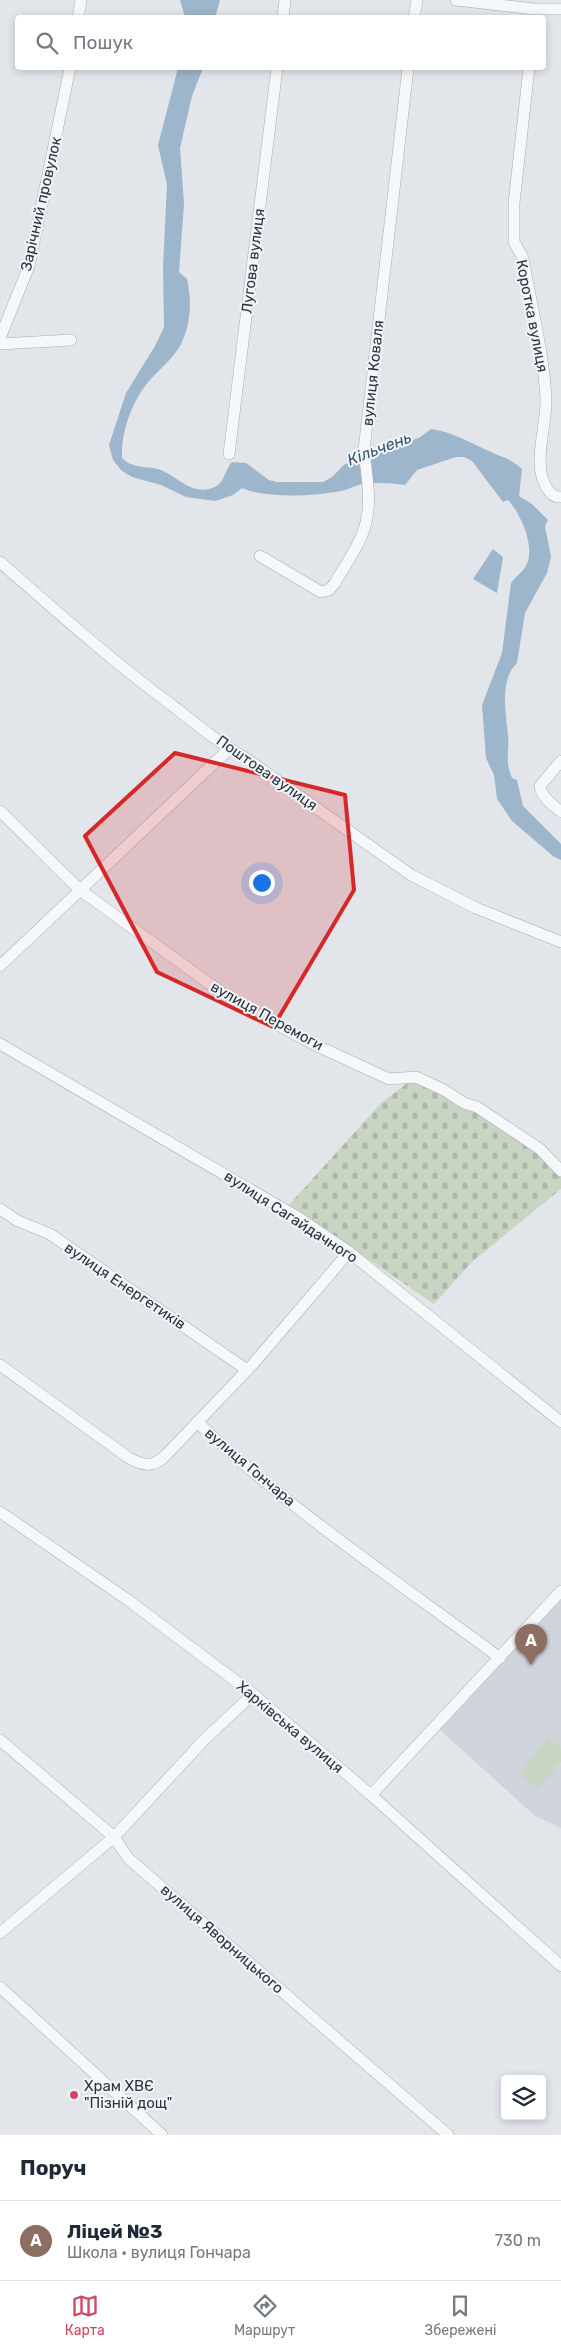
<!DOCTYPE html>
<html lang="uk">
<meta charset="utf-8">
<style>
:root{--surface:#fff;--page:#f6f6f7;--text:#1f2937;--muted:#747a83;--line:#e0e1e3;--accent:#d14663}
body{margin:0;font-family:Rubik,sans-serif;background:var(--page);color:var(--text)}
.controls{position:absolute;right:15px;bottom:15px;display:grid;overflow:hidden;border-radius:5px;box-shadow:0 2px 8px #0003}
.controls button{width:45px;height:45px;display:grid;place-items:center;padding:0;border:0;border-bottom:1px solid var(--line);background:var(--surface);color:var(--text);font:25px sans-serif}
.you{position:absolute;left:261px;top:882px;width:18px;height:18px;margin:-12px;border:4px solid #fff;border-radius:50%;background:#1a73e8;box-shadow:0 0 0 8px #1a73e833}
.badge{display:grid;place-items:center;width:32px;height:32px;border-radius:50%;background:var(--accent);color:#fff;font-size:16px;font-weight:700}
.pin{position:absolute;translate:-50% -41px;filter:drop-shadow(0 1px 2px #0008)}
.pin::after{content:'';position:absolute;top:26px;width:18px;height:15px;background:inherit;clip-path:polygon(0 0,100% 0,50% 100%)}
.list{margin:0;padding:0;list-style:none}
h2{display:flex;justify-content:space-between;align-items:center;height:65px;margin:0;padding:0 20px;font-size:21px}
h2 small{font-size:16px;font-weight:400;color:var(--muted)}
.list li{display:grid;grid-template-columns:32px 1fr auto;gap:15px;align-items:center;box-sizing:border-box;height:80px;padding:0 20px;border-top:1px solid var(--line)}
.list b{display:block;font-size:19px;white-space:nowrap}
.list p{margin:0;font-size:16px;white-space:nowrap;color:var(--muted)}
.list em{font-size:16px;font-style:normal;color:var(--muted)}
.icon{flex:none;width:28px;height:28px;fill:none;stroke:currentColor;stroke-width:2;stroke-linecap:round;stroke-linejoin:round}
.map{position:relative;flex:none;width:561px;height:2135px;overflow:hidden}
.search{position:absolute;background:var(--surface);box-shadow:0 2px 8px #0003;left:15px;right:15px;top:15px;height:55px;display:flex;align-items:center;gap:12px;box-sizing:border-box;padding:0 18px;border-radius:5px;color:var(--muted);font-size:19px}
.sheet{height:145px;background:var(--surface)}
nav{display:flex;justify-content:space-around;align-items:center;box-sizing:border-box;height:70px;border-top:1px solid var(--line);background:var(--surface);font-size:14px;color:var(--muted)}
nav a{display:grid;justify-items:center;gap:2px}
nav .on{color:var(--accent)}
.map>svg:first-child{display:block}
.built{fill:#d0d5dd}
.cemetery{fill:url(#cemetery-stones)}
.pitch{fill:#c9d5c3}
.water{fill:#9db6cb}
.lines{fill:none;stroke-linecap:round;stroke-linejoin:round}
.minor-casing{stroke:#a7adb5;stroke-width:12}
.minor{stroke:#f5f7f9;stroke-width:11}
.marked{fill:#d62828;fill-opacity:0.2;stroke:#d62828;stroke-width:4;stroke-linejoin:round}
.poi-dot{fill:#d14663;stroke:#f2f5f8;stroke-width:2}
.labels{text-anchor:middle;stroke-width:4;stroke-linejoin:round;paint-order:stroke}
.street-label{font-size:15px;fill:#2a3543;stroke:#f2f5f8}
.poi-label{font-size:15px;fill:#2a3543;stroke:#f2f5f8;text-anchor:start}
.water-label{font-size:16px;font-style:italic;fill:#335678;stroke:#f2f5f8}
</style>
<div class="map">
<svg width="561" height="2135" viewBox="0 0 561 2135">
<defs>
<pattern id="cemetery-stones" width="16" height="16" patternUnits="userSpaceOnUse" patternTransform="scale(1.25)"><rect width="16" height="16" fill="#c9d5c3"/><path d="M2 7V4a2 2 0 0 1 4 0v3zM10 15v-3a2 2 0 0 1 4 0v3z" fill="#adb7a9"/></pattern>
</defs>
<rect width="100%" height="100%" fill="#e2e6eb"/>
<polygon class="built" points="561,1600 561,1828 535,1816 440,1730"/>
<polygon class="cemetery" points="411,1080 479,1114 543,1155 561,1176 561,1189 473,1261 434,1304 289,1205 381,1103"/>
<polygon class="pitch" points="548,1738 561,1748 561,1761 538,1789 519,1774"/>
<g class="water">
<polygon points="180,0 220,0 215,18 185,17"/>
<path d="M178,68H203L192,96L180,148L184,204L179,272L187,279C192,300 191,326 180,346C173,358 159,370 150,380C132,400 121,432 122,458C134,470 147,465 161,470C178,477 193,497 215,487C225,482 225,469 232,462L246,463L269,480L277,482H323L332,477L345,464L369,459L386,448L419,438L431,429C453,432 470,443 491,452C504,458 510,458 522,469L519,496L532,504L548,520L545,526L551,557L547,573L525,613L517,663C499,680 506,714 508,735C510,754 504,758 512,778L517,780L523,806L561,844V860L553,856L512,821L497,799L494,775L486,758L482,705L502,653L511,583C515,577 520,574 524,569C538,551 521,514 508,500L503,502L472,461L464,457H456L417,470L405,485C392,483 377,482 363,484C355,485 348,490 341,491C313,496 268,499 242,488L233,495L215,501L186,497L161,485L132,477L122,471L113,460L109,445L126,393L155,346L164,327L163,266L167,185L158,145Z"/>
<polygon points="493,549 503,557 497,593 473,579"/>
</g>
<g class="lines">
<g class="minor-casing">
<g id="minor">
<polyline points="456,0 534,9 561,9"/>
<polyline points="78,18 81,0"/>
<polyline points="283,18 285,0"/>
<polyline points="414,18 417,0"/>
<path d="M529,68L514,203V242L523,258C531,305 544,353 546,401C546,424 536,455 542,477C545,486 551,498 561,497"/>
<polyline points="0,338 29,266 70,68"/>
<polyline points="0,344 71,340"/>
<polyline points="229,454 277,68"/>
<path d="M260,556L321,592L329,590L335,583C346,563 364,540 367,517C371,496 366,471 364,450L408,68"/>
<path d="M0,562C56,611 112,661 173,706C197,725 220,744 247,759L411,875L476,908L561,942"/>
<path d="M561,761L540,786C541,797 553,805 561,812"/>
<polyline points="0,811 80,890 232,1000 311,1043 389,1079 416,1077 444,1090 464,1103 477,1107 540,1149 561,1171"/>
<polyline points="0,966 229,749"/>
<polyline points="0,1044 299,1218 349,1252 561,1422"/>
<polyline points="0,1209 18,1221 50,1234 247,1370"/>
<path d="M0,1365L129,1458C144,1466 153,1468 166,1455L253,1364L349,1252"/>
<path d="M197,1422C290,1510 398,1582 500,1658"/>
<polyline points="0,1512 128,1600 253,1694 371,1795 561,1966"/>
<polyline points="0,1740 114,1837 128,1858 448,2135"/>
<polyline points="371,1795 561,1591"/>
<polyline points="0,1933 114,1837 204,1740 253,1694"/>
<polyline points="0,1987 162,2135"/>
</g>
</g>
<use href="#minor" class="minor"/>
</g>
<path class="marked" d="M175,753L345,795L354,890L273,1027L157,972L85,836Z"/>
<circle class="poi-dot" cx="74" cy="2095" r="5"/>
<g class="labels">
<g class="street-label">
<text transform="translate(41 204) rotate(-77)" y="5">Зарічний провулок</text>
<text transform="translate(253 261) rotate(-83)" y="5">Лугова вулиця</text>
<text transform="translate(532 316) rotate(79)" y="5">Коротка вулиця</text>
<text transform="translate(373 373) rotate(-84)" y="5">вулиця Коваля</text>
<text transform="translate(267 773) rotate(35)" y="5">Поштова вулиця</text>
<text transform="translate(267 1016) rotate(29)" y="5">вулиця Перемоги</text>
<text transform="translate(291 1217) rotate(33)" y="5">вулиця Сагайдачного</text>
<text transform="translate(125 1286) rotate(34)" y="5">вулиця Енергетиків</text>
<text transform="translate(250 1467) rotate(40)" y="5">вулиця Гончара</text>
<text transform="translate(290 1727) rotate(40)" y="5">Харківська вулиця</text>
<text transform="translate(222 1939) rotate(41)" y="5">вулиця Яворницького</text>
</g>
<g class="poi-label">
<text x="84" y="2091">Храм ХВЄ<tspan x="84" dy="17">"Пізній дощ"</tspan></text>
</g>
<g class="water-label">
<text transform="translate(379 448) rotate(-21)" y="6">Кільчень</text>
</g>
</g>
</svg>
<div class="controls">
<button><svg class="icon" aria-label="layers" viewBox="0 0 24 24"><path d="M12 4l9 5-9 5-9-5zM3 14l9 5 9-5"/></svg></button>
</div>
<div class="you"></div>
<div class="pin badge" style="left:531px;top:1665px;background:#8d6e63">A</div>
<div class="search"><svg class="icon" aria-label="search" viewBox="0 0 24 24"><circle cx="10" cy="10" r="6"/><path d="M15 15l6 6"/></svg>Пошук</div>
</div>
<section class="sheet">
<h2>Поруч<small></small></h2>
<ul class="list">
<li><span class="badge" style="background:#8d6e63">A</span><div><b>Ліцей №3</b><p>Школа · вулиця Гончара</p></div><em>730 m</em></li>
</ul>
</section>
<nav>
<a class="on"><svg class="icon" aria-label="map" viewBox="0 0 24 24"><path d="M3 6l6-2 6 2 6-2v14l-6 2-6-2-6 2zM9 4v14M15 6v14"/></svg>Карта</a>
<a><svg class="icon" aria-label="directions" viewBox="0 0 24 24"><path d="M12 3l9 9-9 9-9-9zM9 14v-3h6M13 9l2 2-2 2"/></svg>Маршрут</a>
<a><svg class="icon" aria-label="saved" viewBox="0 0 24 24"><path d="M7 4h10v16l-5-4-5 4z"/></svg>Збережені</a>
</nav>
